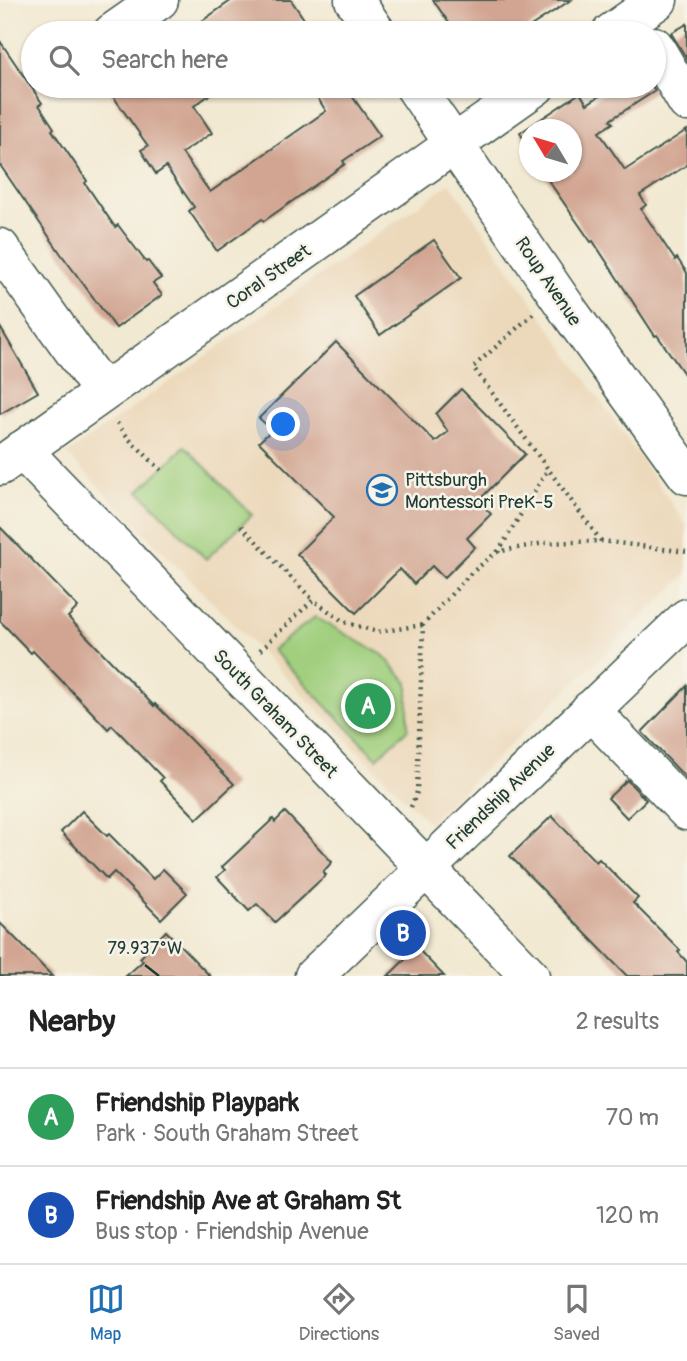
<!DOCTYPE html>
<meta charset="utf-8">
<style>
:root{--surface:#fff;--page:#f6f6f6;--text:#222;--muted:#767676;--line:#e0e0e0;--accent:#1f6fb2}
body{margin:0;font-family:Pangolin,sans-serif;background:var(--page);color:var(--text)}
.compass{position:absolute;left:519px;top:119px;width:63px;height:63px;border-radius:50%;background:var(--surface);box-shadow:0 2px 5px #0004;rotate:308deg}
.you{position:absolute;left:284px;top:425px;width:24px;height:24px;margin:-18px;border:5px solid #fff;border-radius:50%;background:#1a73e8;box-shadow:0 0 0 10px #1a73e833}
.badge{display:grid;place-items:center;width:46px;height:46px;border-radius:50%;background:var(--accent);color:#fff;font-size:23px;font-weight:700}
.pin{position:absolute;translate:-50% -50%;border:4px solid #fff;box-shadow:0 2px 7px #0006}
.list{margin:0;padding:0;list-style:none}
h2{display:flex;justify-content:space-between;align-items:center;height:91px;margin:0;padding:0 28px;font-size:30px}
h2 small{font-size:23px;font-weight:400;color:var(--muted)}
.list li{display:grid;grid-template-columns:46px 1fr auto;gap:21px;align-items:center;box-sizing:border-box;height:98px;padding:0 28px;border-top:2px solid var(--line)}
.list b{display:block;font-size:26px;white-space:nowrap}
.list p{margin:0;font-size:23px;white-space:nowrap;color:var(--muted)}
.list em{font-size:23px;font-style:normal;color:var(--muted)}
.icon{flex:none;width:38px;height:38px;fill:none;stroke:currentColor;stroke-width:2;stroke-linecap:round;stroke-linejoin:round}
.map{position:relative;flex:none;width:687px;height:976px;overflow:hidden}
.search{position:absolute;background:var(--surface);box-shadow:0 2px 5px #0004;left:21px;right:21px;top:21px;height:77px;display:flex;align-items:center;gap:18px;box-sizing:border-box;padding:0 24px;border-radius:38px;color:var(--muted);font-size:26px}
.sheet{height:287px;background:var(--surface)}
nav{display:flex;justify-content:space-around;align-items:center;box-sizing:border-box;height:98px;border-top:2px solid var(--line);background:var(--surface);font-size:19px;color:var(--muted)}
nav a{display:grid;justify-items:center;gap:4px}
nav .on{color:var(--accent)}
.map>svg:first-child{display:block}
.built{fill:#ecd8ba}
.green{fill:#a0cf7e;stroke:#608659;stroke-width:2}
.building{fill:#d2a592}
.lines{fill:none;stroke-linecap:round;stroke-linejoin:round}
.minor-casing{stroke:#3f574c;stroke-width:41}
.path{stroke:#3f574c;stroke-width:4.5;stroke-dasharray:2 5;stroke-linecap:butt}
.minor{stroke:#fff;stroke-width:38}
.ticks{fill:none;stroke:#1f3d34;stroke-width:2.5}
.labels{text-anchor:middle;stroke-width:5;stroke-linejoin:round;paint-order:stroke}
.street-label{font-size:19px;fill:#1f3d34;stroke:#f7f3e8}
.poi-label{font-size:19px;fill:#1f3d34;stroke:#f7f3e8;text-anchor:start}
.ticks-label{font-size:18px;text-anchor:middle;fill:#1f3d34;stroke:#f7f3e8;stroke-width:5;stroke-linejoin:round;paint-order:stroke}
</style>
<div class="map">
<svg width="687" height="976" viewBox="0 0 687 976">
<rect width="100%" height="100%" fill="#f7f3e8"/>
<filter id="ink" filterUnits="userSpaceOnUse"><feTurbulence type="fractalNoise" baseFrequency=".0143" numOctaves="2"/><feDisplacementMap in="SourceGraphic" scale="14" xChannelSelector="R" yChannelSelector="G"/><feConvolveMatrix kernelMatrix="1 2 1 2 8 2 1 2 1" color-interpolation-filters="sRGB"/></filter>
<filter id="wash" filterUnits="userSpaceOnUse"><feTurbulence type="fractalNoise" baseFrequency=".00686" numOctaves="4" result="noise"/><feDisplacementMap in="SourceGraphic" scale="28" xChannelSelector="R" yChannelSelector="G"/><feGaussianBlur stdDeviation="1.57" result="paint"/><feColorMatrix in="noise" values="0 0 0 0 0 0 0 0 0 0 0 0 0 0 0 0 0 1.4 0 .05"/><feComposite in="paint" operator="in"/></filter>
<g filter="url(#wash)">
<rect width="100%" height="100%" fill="#f2e9d2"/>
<polygon class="built" points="450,183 687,526 687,574 429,823 67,454"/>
<g class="green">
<polygon points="185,446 252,515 206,559 139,491"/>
<polygon points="315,617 383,655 408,683 408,729 377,758 272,650"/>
</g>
<g id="blocks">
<g class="building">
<polygon points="232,0 291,0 304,19 283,33 185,33"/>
<polygon points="433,0 571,0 520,33 456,33"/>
<polygon points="687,24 687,59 671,33"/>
<polygon points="0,41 42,103 39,105 54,128 52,130 87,181 85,183 115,227 118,225 146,262 148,261 161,278 153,283 162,295 116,328 61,254 0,165"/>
<polygon points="106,86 222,86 194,106 212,133 182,153 210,192 326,111 310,86 345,86 380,136 343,161 345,164 294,200 264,221 262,219 217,251 189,211 194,207 166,167 156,174 141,150 148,146"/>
<polygon points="615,86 652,86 655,91 610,120 613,123 599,132 625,170 687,130 687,165 640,195 646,205 641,209 675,260 677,258 687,273 687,378 657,335 655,336 593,241 591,242 546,177 548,175 546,172 571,172 571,130 529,130 529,148 520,133 580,93 587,104"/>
<polygon points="434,240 461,278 380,335 354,296"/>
<polygon points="0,327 38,392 0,414"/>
<polygon points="336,342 435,442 448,432 436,414 461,389 525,454 478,501 491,514 467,538 475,547 444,578 432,566 414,584 400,569 356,613 297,554 334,517 259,442 272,430 259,418"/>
<polygon points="0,527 78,607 68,617 154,706 155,704 234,784 197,819 160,781 163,778 112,725 108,729 33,651 31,653 0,621"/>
<polygon points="687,686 687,779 642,732"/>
<polygon points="627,780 646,800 627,818 608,798"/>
<polygon points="82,811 107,836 109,834 153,879 163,869 187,893 161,919 114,872 107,879 61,832"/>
<polygon points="285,812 332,862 323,872 326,875 275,922 257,904 249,911 217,877 225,870 222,867 273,819 275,822"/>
<polygon points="552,816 596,862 599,859 638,898 633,903 680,950 678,952 687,962 687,976 627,976 510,856"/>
<polygon points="0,923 20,943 52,976 0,976"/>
<polygon points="166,931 210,976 126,976 143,961 140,958"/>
<polygon points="417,948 444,976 388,976"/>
</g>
</g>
</g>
<g filter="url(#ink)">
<use href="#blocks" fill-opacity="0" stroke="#3f574c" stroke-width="2"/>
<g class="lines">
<g class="minor-casing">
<g id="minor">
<polyline points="354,0 377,33"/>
<polyline points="112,33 159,0"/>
<polyline points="611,33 658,0"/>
<polyline points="654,46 687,102"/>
<polyline points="414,86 568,310 687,475"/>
<polyline points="0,248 103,392"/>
<polyline points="22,450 530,976"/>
<polyline points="0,466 536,86"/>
<polyline points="590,710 687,811"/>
<polyline points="314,976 687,618"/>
</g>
</g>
<g class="path">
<polyline points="533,314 473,367 601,541"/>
<polyline points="117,423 129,439 161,470"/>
<polyline points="241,526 313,600"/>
<polyline points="498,552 548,469"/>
<polyline points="260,650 313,600 344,622 378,632 423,625"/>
<polyline points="411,807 417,792 423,625 470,574 497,552 544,543 602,541 687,552"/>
</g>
<use href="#minor" class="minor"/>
</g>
</g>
<path class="ticks" d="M145,965L159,976"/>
<defs>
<g id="school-ring" transform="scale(1.575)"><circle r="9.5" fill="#f7f3e8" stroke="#1f6fb2" stroke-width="1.5"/><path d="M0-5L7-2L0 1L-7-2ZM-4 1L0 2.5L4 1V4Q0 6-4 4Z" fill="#1f6fb2"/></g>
</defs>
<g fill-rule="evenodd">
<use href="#school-ring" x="382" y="490"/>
</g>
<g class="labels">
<g class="street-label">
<text transform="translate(268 276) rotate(-35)" y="7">Coral Street</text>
<text transform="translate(549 281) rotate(56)" y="7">Roup Avenue</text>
<text transform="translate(276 713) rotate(46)" y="7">South Graham Street</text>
<text transform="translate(500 796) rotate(-44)" y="7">Friendship Avenue</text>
</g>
<g class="poi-label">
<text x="405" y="486">Pittsburgh<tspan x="405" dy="22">Montessori PreK-5</tspan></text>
</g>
</g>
<g class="ticks-label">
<text x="145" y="954">79.937°W</text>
</g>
</svg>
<svg class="compass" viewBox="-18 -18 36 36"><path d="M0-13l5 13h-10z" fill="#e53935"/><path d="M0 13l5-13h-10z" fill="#767676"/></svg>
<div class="you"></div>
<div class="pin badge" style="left:368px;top:706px;background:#2e9e5b">A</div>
<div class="pin badge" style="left:403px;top:933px;background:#1a4fb4">B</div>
<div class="search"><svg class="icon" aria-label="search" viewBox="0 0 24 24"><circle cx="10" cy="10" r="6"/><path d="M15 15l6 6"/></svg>Search here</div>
</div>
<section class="sheet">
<h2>Nearby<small>2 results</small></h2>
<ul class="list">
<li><span class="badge" style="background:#2e9e5b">A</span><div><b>Friendship Playpark</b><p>Park · South Graham Street</p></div><em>70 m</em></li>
<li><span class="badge" style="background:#1a4fb4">B</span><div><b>Friendship Ave at Graham St</b><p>Bus stop · Friendship Avenue</p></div><em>120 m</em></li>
</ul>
</section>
<nav>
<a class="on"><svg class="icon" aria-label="map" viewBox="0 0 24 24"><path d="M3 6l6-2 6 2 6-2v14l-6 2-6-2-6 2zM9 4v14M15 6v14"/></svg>Map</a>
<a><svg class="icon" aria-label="directions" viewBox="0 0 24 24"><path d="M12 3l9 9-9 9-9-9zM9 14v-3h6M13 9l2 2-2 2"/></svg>Directions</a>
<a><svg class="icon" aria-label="saved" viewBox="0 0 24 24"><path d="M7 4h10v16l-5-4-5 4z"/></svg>Saved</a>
</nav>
